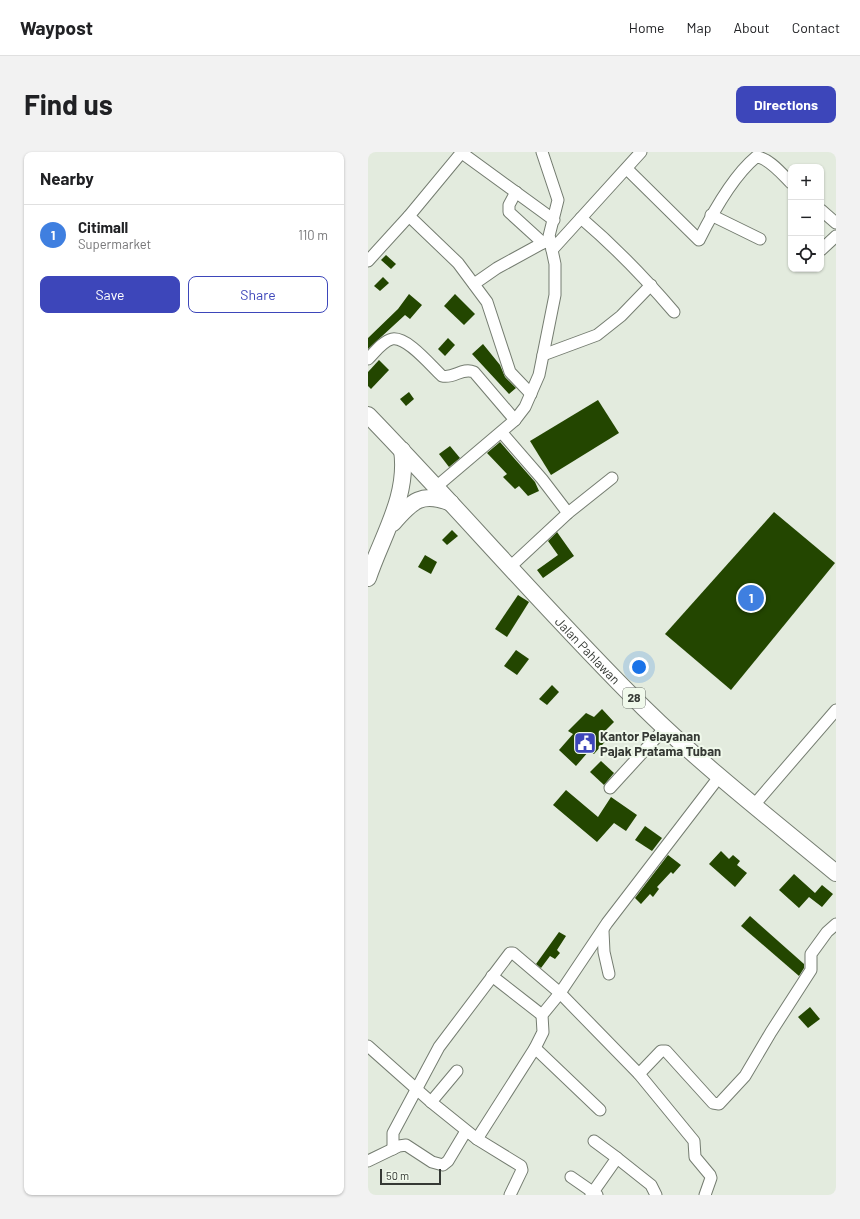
<!DOCTYPE html>
<meta charset="utf-8">
<style>
:root{--surface:#fff;--page:#f2f2f2;--text:#202124;--muted:#757577;--line:#e0e0e0;--accent:#3d46ba}
body{margin:0;font-family:Barlow,sans-serif;background:var(--page);color:var(--text)}
.controls{position:absolute;right:12px;top:12px;display:grid;overflow:hidden;border-radius:8px;box-shadow:0 1px 3px #0004}
.controls button{width:36px;height:36px;display:grid;place-items:center;padding:0;border:0;border-bottom:1px solid var(--line);background:var(--surface);color:var(--text);font:20px sans-serif}
.scale{position:absolute;left:12px;bottom:10px;width:61px;box-sizing:border-box;padding-left:4px;border:2px solid #353934;border-top:0;font-size:11px;line-height:14px;white-space:nowrap;color:#353934;-webkit-text-stroke:3px #f0f9eb;paint-order:stroke}
.you{position:absolute;left:271px;top:515px;width:14px;height:14px;margin:-10px;border:3px solid #fff;border-radius:50%;background:#1a73e8;box-shadow:0 0 0 6px #1a73e833}
.badge{display:grid;place-items:center;width:26px;height:26px;border-radius:50%;background:var(--accent);color:#fff;font-size:13px;font-weight:700}
.pin{position:absolute;translate:-50% -50%;border:2px solid #fff;box-shadow:0 1px 4px #0006}
.list{margin:0;padding:0;list-style:none}
h2{display:flex;justify-content:space-between;align-items:center;height:52px;margin:0;padding:0 16px;font-size:17px}
h2 small{font-size:13px;font-weight:400;color:var(--muted)}
.list li{display:grid;grid-template-columns:26px 1fr auto;gap:12px;align-items:center;box-sizing:border-box;height:60px;padding:0 16px;border-top:1px solid var(--line)}
.list b{display:block;font-size:15px;white-space:nowrap}
.list p{margin:0;font-size:13px;white-space:nowrap;color:var(--muted)}
.list em{font-size:13px;font-style:normal;color:var(--muted)}
.actions{display:flex;gap:8px;padding:12px 16px}
.actions a{flex:1;padding:9px 0;border:1px solid var(--accent);border-radius:8px;text-align:center;font-size:14px;color:var(--accent)}
.actions .main{background:var(--accent);color:#fff}
.icon{flex:none;width:22px;height:22px;fill:none;stroke:currentColor;stroke-width:2;stroke-linecap:round;stroke-linejoin:round}
.map{position:relative;flex:none;width:468px;height:1043px;overflow:hidden;border-radius:8px}
header{display:flex;align-items:center;gap:24px;box-sizing:border-box;height:56px;padding:0 20px;background:var(--surface);border-bottom:1px solid var(--line)}
header strong{font-size:19px}
nav{display:flex;gap:22px;margin-inline-start:auto;font-size:14px}
.intro{display:flex;align-items:center;justify-content:space-between;box-sizing:border-box;height:96px;padding:0 24px}
h1{margin:0;font-size:28px}
.button{padding:10px 18px;border-radius:8px;background:var(--accent);color:#fff;font-size:14px;font-weight:700}
main{display:flex;gap:24px;padding:0 24px}
aside{flex:1;background:var(--surface);border-radius:8px;box-shadow:0 1px 3px #0004}
.map>svg:first-child{display:block}
.building{fill:#234600}
.lines{fill:none;stroke-linecap:round;stroke-linejoin:round}
.minor-casing{stroke:#757d71;stroke-width:13}
.highway-casing{stroke:#757d71;stroke-width:18}
.minor{stroke:#fff;stroke-width:11}
.highway{stroke:#fff;stroke-width:16}
.labels{text-anchor:middle;stroke-width:4;stroke-linejoin:round;paint-order:stroke}
.shield{fill:#f0f9eb;stroke:#6d736b;stroke-width:1}
.shield-label{font-size:12px;font-weight:bold;fill:#353934}
.street-label{font-size:13px;fill:#353934;stroke:#f0f9eb}
.poi-label{font-size:13px;font-weight:bold;fill:#353934;stroke:#f0f9eb;text-anchor:start}
</style>
<header>
<strong>Waypost</strong>
<nav><a>Home</a><a>Map</a><a>About</a><a>Contact</a></nav>
</header>
<div class="intro"><h1>Find us</h1><a class="button">Directions</a></div>
<main>
<aside>
<h2>Nearby<small></small></h2>
<ul class="list">
<li><span class="badge" style="background:#3f7fe0">1</span><div><b>Citimall</b><p>Supermarket</p></div><em>110 m</em></li>
</ul>
<div class="actions"><a class="main">Save</a><a>Share</a></div>
</aside>
<div class="map">
<svg width="468" height="1043" viewBox="0 0 468 1043">
<rect width="100%" height="100%" fill="#e3ebde"/>
<g class="building">
<polygon points="18,103 28,112 23,117 13,108"/>
<polygon points="15,125 21,131 12,139 6,134"/>
<polygon points="41,142 54,153 42,167 37,163 0,197 0,186 30,157"/>
<polygon points="87,142 107,162 96,173 76,154"/>
<polygon points="80,186 87,193 77,204 70,197"/>
<polygon points="115,192 132,213 137,225 148,236 141,242 104,202"/>
<polygon points="11,208 21,218 3,237 0,234 0,220"/>
<polygon points="41,240 46,247 38,254 32,247"/>
<polygon points="230,248 251,281 183,323 162,289"/>
<polygon points="132,290 167,330 171,339 160,344 151,334 147,337 135,325 139,322 119,301"/>
<polygon points="82,294 92,306 81,315 71,302"/>
<polygon points="406,360 467,411 363,538 297,482"/>
<polygon points="84,378 90,384 79,393 74,388"/>
<polygon points="189,380 206,404 175,426 169,418 190,403 180,389"/>
<polygon points="57,403 69,410 63,422 50,415"/>
<polygon points="150,443 161,450 139,485 127,477"/>
<polygon points="148,498 161,507 149,523 136,514"/>
<polygon points="184,533 191,540 179,553 171,547"/>
<polygon points="234,557 246,570 238,578 243,583 226,602 221,599 208,614 191,598 205,582 200,579 218,561 226,565"/>
<polygon points="233,609 246,621 236,633 222,620"/>
<polygon points="198,638 230,665 243,645 269,663 258,679 246,671 229,690 185,653"/>
<polygon points="277,674 294,686 284,699 267,688"/>
<polygon points="353,699 361,707 365,703 372,709 369,713 379,721 367,735 341,712"/>
<polygon points="300,703 313,713 305,722 303,720 289,735 291,737 285,745 282,742 273,752 267,746"/>
<polygon points="426,722 447,741 454,733 465,742 454,755 441,745 431,756 411,738"/>
<polygon points="382,764 436,812 436,816 431,824 373,774"/>
<polygon points="191,780 198,784 189,798 192,801 187,807 182,804 173,816 168,812"/>
<polygon points="442,855 452,867 440,876 430,865"/>
</g>
<g class="lines">
<g class="minor-casing">
<g id="minor">
<polyline points="94,1 186,68"/>
<path d="M259,17L331,88C344,62 365,24 388,5C400,5 414,22 423,31"/>
<polyline points="148,40 141,53 141,60 175,91"/>
<polyline points="453,58 468,71"/>
<polyline points="343,63 392,87"/>
<polyline points="41,64 90,111 119,150 142,220 163,242"/>
<path d="M213,66C247,95 277,126 306,160"/>
<polyline points="184,98 273,0"/>
<polyline points="453,98 468,84"/>
<polyline points="0,109 41,64 94,0"/>
<polyline points="106,132 129,116 182,87"/>
<polyline points="175,203 229,183 253,164 283,133"/>
<path d="M0,207C6,201 15,189 24,187C39,184 63,214 74,224C86,227 94,215 106,220L147,268"/>
<polyline points="134,281 174,327 200,361"/>
<polyline points="68,335 147,268 157,255 171,223 187,143 187,112 181,84 190,48 174,0"/>
<polyline points="142,415 200,361 244,326"/>
<polyline points="242,636 297,576"/>
<polyline points="386,653 468,558"/>
<polyline points="235,779 236,800 241,822"/>
<polyline points="124,824 174,863"/>
<polyline points="0,894 63,950 109,987"/>
<polyline points="167,896 232,958"/>
<polyline points="63,950 89,919"/>
<polyline points="25,997 25,981 71,895 142,801 145,801 192,841 271,922"/>
<polyline points="249,1006 283,1033 288,1043"/>
<polyline points="0,1009 31,994 38,993 64,1010 75,1013 80,1009 98,979"/>
<polyline points="203,1025 229,1043"/>
<polyline points="142,1043 154,1018 153,1014 109,987 167,896 175,880 174,863 192,841 239,771 351,625"/>
<polyline points="223,1043 249,1006 226,989"/>
<polyline points="337,1043 343,1026 342,1023 327,1005 326,989 271,922 293,899 298,899 345,951 351,952 377,924 403,880 443,818 443,802 459,780 468,772"/>
</g>
</g>
<g class="highway-casing">
<g id="highway">
<path id="s1" d="M0,263C93,359 180,461 276,556C336,615 403,667 468,721"/>
<path d="M25,371C44,349 54,339 83,351"/>
<path d="M0,426C14,384 41,344 34,298"/>
</g>
</g>
<use href="#minor" class="minor"/>
<use href="#highway" class="highway"/>
</g>
<defs>
<g id="civic-square" transform="scale(1.15)"><rect x="-9" y="-9" width="18" height="18" rx="4" fill="#3d46ba" stroke="#f0f9eb"/><path d="M-.6-6.5H3V-4.5H.6V-3L4-1V1h2V6H-6V1h2V-1L-.6-3ZM-1.2 2.5V6h2.4V2.5Z" fill="#fff"/></g>
</defs>
<g fill-rule="evenodd">
<use href="#civic-square" x="217" y="591"/>
</g>
<g class="labels">
<rect class="shield" x="255" y="536" width="22" height="20" rx="3"/>
<g class="shield-label">
<text x="266" y="550">28</text>
</g>
<g class="street-label">
<text dy="5" stroke="none"><textPath href="#s1" startOffset="322">Jalan Pahlawan</textPath></text>
</g>
<g class="poi-label">
<text x="232" y="589">Kantor Pelayanan<tspan x="232" dy="15">Pajak Pratama Tuban</tspan></text>
</g>
</g>
</svg>
<div class="controls">
<button>+</button>
<button>−</button>
<button><svg class="icon" aria-label="locate" viewBox="0 0 24 24"><circle cx="12" cy="12" r="6"/><path d="M12 2v4M12 18v4M2 12h4M18 12h4"/></svg></button>
</div>
<div class="scale">50 m</div>
<div class="you"></div>
<div class="pin badge" style="left:383px;top:446px;background:#3f7fe0">1</div>
</div>
</main>
